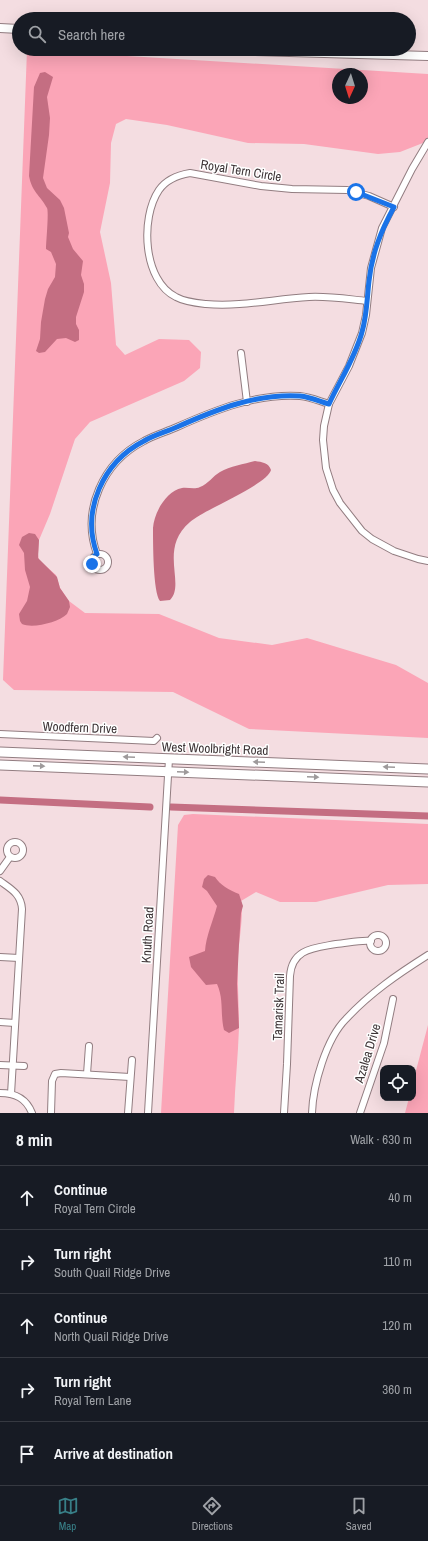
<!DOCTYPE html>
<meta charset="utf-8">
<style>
:root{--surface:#171b24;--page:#20242c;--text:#f1f3f6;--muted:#9ea1a6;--line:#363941;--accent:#387f87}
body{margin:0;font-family:"Archivo Narrow",sans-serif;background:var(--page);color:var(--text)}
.controls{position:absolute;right:12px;bottom:12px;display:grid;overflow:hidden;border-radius:8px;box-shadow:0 4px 16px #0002}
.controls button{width:36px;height:36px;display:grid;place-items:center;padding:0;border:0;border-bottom:1px solid var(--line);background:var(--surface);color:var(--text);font:20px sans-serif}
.compass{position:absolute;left:332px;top:68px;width:36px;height:36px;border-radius:50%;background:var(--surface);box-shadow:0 4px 16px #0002;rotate:184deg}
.stop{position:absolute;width:12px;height:12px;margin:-9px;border:3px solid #1a73e8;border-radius:50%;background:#fff}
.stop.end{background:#1a73e8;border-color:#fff;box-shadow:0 1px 4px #0008}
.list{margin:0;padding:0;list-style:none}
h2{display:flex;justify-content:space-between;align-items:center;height:52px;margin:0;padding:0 16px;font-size:17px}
h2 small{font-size:13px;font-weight:400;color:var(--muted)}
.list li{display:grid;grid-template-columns:26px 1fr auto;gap:12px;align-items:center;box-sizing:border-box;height:64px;padding:0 16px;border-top:1px solid var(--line)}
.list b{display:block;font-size:15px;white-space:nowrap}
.list p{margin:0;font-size:13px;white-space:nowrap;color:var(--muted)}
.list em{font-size:13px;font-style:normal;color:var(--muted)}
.icon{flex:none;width:22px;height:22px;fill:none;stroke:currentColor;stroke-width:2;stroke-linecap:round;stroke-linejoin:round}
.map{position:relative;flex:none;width:428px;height:1113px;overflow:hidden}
.search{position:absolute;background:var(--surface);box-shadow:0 4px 16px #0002;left:12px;right:12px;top:12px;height:44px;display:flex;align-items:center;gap:10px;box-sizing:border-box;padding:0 14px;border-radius:22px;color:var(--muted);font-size:15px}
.sheet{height:372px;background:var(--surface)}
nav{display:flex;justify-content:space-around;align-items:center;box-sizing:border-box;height:56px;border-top:1px solid var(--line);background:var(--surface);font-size:11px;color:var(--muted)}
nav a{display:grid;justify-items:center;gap:2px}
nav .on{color:var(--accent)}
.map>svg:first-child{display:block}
.green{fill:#fba5b7;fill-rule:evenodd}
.water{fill:#c46e82}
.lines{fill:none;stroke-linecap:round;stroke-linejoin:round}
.canal{stroke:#c46e82;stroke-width:7}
.minor-casing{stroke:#927d81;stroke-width:8}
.tertiary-casing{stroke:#927d81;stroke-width:10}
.secondary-casing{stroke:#927d81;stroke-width:11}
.minor{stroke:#fff;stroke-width:6}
.tertiary{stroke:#fff;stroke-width:8}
.secondary{stroke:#fff;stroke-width:9}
.oneway{fill:#9e9a9b}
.route{stroke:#1a73e8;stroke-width:5}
.labels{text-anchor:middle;stroke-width:3;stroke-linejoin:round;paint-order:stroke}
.street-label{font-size:13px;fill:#3e3537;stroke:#fff}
</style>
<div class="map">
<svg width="428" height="1113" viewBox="0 0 428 1113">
<rect width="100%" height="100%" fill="#f4dde1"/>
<g class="green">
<path d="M27,50L428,74V141L400,152L378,154L304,144L248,143L167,125L126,119L116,124L111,143L110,183L100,232L111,283L116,345L125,355L159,339L189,340L201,352L200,368L184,381L90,422L75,439L50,514L39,540L38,554L39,560L56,575L60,588L69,601L85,613L159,614L219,638L272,645L307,638L396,665L428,683V738L249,729L173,692L14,690L3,680ZM338,74H362V98H338Z"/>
<path d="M193,814L428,824V884L388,885L316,902H280L256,892L241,901C244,910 239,943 238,955C237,979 239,1003 239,1028C238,1056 235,1085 234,1113H161L178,825L184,815Z"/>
<polygon points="428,1025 428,1113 405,1113 409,1098 413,1098 413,1082"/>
</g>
<g class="water">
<path d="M45,72L53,77L47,97L50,118L49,135L43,178L47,188L60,200L64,208L69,233L68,237L73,249L83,261L81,275L84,284V292L76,317V324L79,330V340L75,342L66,338L57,339L45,352L39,353L36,351L40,339L41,322L45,299L48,289L55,277L56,264L51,252L46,249C46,242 49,212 47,208C40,195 32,192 29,176L34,87L40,73Z"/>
<path d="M255,461C262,462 269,463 271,470C267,485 205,509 190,522C158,549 186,584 170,600L160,601C153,593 153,541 153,528C154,513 166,491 182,488C188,487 194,490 200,487C208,484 213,476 220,472C230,466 244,464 255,461Z"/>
<path d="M29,533L35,534L39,540L38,558L57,577L60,588L69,601L70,607L67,614C59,622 33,629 22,624L20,621L19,614L27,601L30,587L25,570L24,553L19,545L22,537Z"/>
<path d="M208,875L215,877C220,885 229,890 239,894L243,906L241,913L239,944L237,984L239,1028L229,1033L224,1030C220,1014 224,999 217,984L206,985L191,967L189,957L205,951C206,936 213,921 217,906L207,891L202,887L204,879Z"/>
</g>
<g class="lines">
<g class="canal">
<polyline points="0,800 150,807"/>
<polyline points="171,807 428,816"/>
</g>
<g class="minor-casing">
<g id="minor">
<polyline points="428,142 412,169 382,228 371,268 366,315 362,333 349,366 329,404 324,426 323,440 326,468 333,490 340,503 362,531 372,539 394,551 418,559 428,561"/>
<path d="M367,301C347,299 328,296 309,297C274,299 241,307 206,304C196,303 185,302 176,297C143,281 140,218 159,190C166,180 178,175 190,173L261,186L292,189L347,190L369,196L394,207"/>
<polyline points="241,353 247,402"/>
<circle cx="100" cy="562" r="8"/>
<path d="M97,554C81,510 103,462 144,441C154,435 166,432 177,427C215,410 257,393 300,396C310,397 319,401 329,404"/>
<polyline points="0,734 154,741 157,738"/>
<circle cx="15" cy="850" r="8"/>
<polyline points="0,871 10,857"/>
<path d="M0,881C11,889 21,894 22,909L11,1094"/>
<circle cx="378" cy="943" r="8"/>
<polyline points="0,957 19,958"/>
<polyline points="0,1022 15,1023"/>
<polyline points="0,1065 24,1066"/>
<polyline points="87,1074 89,1046"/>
<path d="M0,1093C15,1093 26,1098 32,1113"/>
<polyline points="51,1113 52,1081 55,1074 61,1073 130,1077"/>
<polyline points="128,1113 132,1060"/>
<polyline points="148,1113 169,759"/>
<path d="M284,1113L287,1064L290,976C292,948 315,948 336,944C348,943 359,940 371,941"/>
<path d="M312,1113C313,1085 326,1039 346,1019C370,993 398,974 428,955"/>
<polyline points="360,1113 384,1043 393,999"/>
</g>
</g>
<g class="tertiary-casing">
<g id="tertiary">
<polyline points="0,28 19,29"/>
<polyline points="212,49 255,51 428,56"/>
</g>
</g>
<g class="secondary-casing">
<g id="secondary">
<polyline points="0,752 428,769"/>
<polyline points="0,765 428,782"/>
</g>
</g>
<use href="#minor" class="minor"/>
<use href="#tertiary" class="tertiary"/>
<use href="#secondary" class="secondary"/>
</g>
<defs><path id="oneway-solid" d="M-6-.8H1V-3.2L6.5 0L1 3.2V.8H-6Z"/></defs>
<g class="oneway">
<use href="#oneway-solid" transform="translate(129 757) rotate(-178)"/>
<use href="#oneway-solid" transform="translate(259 762) rotate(-178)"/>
<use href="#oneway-solid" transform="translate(39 766) rotate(2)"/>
<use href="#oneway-solid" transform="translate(389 767) rotate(-178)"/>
<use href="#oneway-solid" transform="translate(183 772) rotate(2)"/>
<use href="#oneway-solid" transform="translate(313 777) rotate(2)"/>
</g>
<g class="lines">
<path class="route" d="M92,564L93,557L97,554C81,510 103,462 144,441C154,435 166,432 177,427C215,410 257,393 300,396C310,397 319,401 329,404C340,380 355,358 362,332C367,315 367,298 369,281C372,253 381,231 394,207L356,192"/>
</g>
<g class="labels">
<g class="street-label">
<text transform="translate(241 170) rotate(9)" y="5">Royal Tern Circle</text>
<text transform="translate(80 727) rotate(2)" y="5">Woodfern Drive</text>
<text transform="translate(215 748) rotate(2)" y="5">West Woolbright Road</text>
<text transform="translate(147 935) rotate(-87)" y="5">Knuth Road</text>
<text transform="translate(278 1007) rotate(-88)" y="5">Tamarisk Trail</text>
<text transform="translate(367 1053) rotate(-73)" y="5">Azalea Drive</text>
</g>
</g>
</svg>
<div class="controls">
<button><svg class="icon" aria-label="locate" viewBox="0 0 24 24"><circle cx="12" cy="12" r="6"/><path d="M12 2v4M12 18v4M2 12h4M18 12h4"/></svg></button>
</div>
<svg class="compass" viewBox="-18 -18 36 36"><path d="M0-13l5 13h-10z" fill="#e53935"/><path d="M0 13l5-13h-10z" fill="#9ea1a6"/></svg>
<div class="stop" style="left:356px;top:192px"></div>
<div class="stop end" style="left:92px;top:564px"></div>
<div class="search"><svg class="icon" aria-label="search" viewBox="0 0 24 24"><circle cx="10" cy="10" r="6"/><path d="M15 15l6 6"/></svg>Search here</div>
</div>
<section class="sheet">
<h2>8 min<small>Walk · 630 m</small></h2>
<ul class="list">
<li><svg class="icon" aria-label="ahead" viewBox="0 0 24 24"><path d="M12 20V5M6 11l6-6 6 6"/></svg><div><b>Continue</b><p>Royal Tern Circle</p></div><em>40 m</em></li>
<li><svg class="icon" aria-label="right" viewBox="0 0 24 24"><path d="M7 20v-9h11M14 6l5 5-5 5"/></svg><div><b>Turn right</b><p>South Quail Ridge Drive</p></div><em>110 m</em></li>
<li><svg class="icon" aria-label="ahead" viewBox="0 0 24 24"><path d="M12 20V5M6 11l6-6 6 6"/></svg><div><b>Continue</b><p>North Quail Ridge Drive</p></div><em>120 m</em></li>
<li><svg class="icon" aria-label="right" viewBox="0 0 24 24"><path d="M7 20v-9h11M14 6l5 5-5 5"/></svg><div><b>Turn right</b><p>Royal Tern Lane</p></div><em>360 m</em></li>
<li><svg class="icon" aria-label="arrive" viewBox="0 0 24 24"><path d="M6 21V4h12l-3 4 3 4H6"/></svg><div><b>Arrive at destination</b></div></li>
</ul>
</section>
<nav>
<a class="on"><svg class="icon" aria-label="map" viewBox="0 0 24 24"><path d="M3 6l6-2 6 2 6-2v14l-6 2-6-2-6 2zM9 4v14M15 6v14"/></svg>Map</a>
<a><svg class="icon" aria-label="directions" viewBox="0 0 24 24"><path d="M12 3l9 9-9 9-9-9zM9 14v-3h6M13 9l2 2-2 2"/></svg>Directions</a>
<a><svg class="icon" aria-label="saved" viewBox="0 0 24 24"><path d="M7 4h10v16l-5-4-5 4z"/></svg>Saved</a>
</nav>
